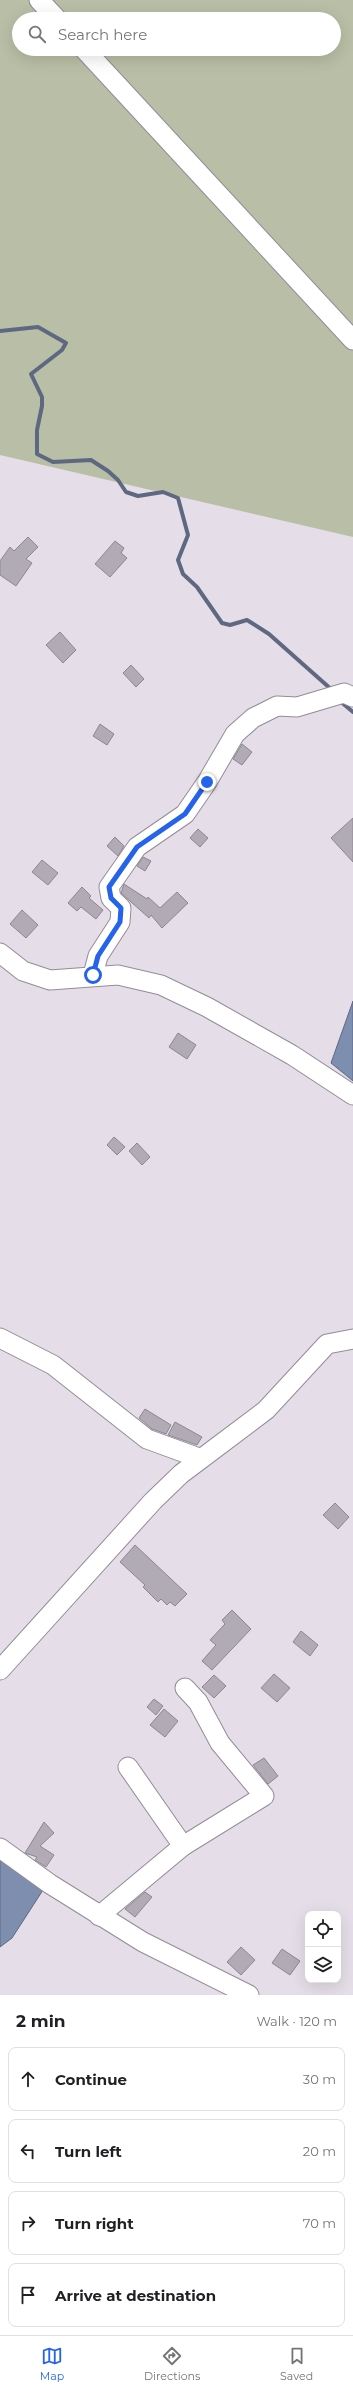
<!DOCTYPE html>
<meta charset="utf-8">
<style>
:root{--surface:#fff;--page:#f6f6f6;--text:#202124;--muted:#757577;--line:#e0e0e0;--accent:#2563eb}
body{margin:0;font-family:Montserrat,sans-serif;background:var(--page);color:var(--text)}
.controls{position:absolute;right:12px;bottom:12px;display:grid;overflow:hidden;border-radius:8px;box-shadow:0 4px 16px #0002}
.controls button{width:36px;height:36px;display:grid;place-items:center;padding:0;border:0;border-bottom:1px solid var(--line);background:var(--surface);color:var(--text);font:20px sans-serif}
.stop{position:absolute;width:12px;height:12px;margin:-9px;border:3px solid #2563eb;border-radius:50%;background:#fff}
.stop.end{background:#2563eb;border-color:#fff;box-shadow:0 1px 4px #0008}
.list{margin:0;padding:0;list-style:none}
h2{display:flex;justify-content:space-between;align-items:center;height:52px;margin:0;padding:0 16px;font-size:17px}
h2 small{font-size:13px;font-weight:400;color:var(--muted)}
.list li{display:grid;grid-template-columns:26px 1fr auto;gap:12px;align-items:center;box-sizing:border-box;height:64px;margin:0 8px 8px;padding:0 8px;border:1px solid var(--line);border-radius:8px}
.list b{display:block;font-size:15px;white-space:nowrap}
.list em{font-size:13px;font-style:normal;color:var(--muted)}
.icon{flex:none;width:22px;height:22px;fill:none;stroke:currentColor;stroke-width:2;stroke-linecap:round;stroke-linejoin:round}
.map{position:relative;flex:none;width:353px;height:1995px;overflow:hidden}
.search{position:absolute;background:var(--surface);box-shadow:0 4px 16px #0002;left:12px;right:12px;top:12px;height:44px;display:flex;align-items:center;gap:10px;box-sizing:border-box;padding:0 14px;border-radius:22px;color:var(--muted);font-size:15px}
.sheet{height:340px;background:var(--surface)}
nav{display:flex;justify-content:space-around;align-items:center;box-sizing:border-box;height:56px;border-top:1px solid var(--line);background:var(--surface);font-size:11px;color:var(--muted)}
nav a{display:grid;justify-items:center;gap:2px}
nav .on{color:var(--accent)}
.map>svg:first-child{display:block}
.green{fill:#b9bea6;fill-rule:evenodd}
.water{fill:#7d8eaf;stroke:#5e6981}
.lines{fill:none;stroke-linecap:round;stroke-linejoin:round}
.stream{stroke:#5e6981;stroke-width:4}
.building{fill:#b1abb5;stroke:#8e8791}
.minor-casing{stroke:#938c96;stroke-width:21}
.minor{stroke:#fff;stroke-width:19}
.route{stroke:#2563eb;stroke-width:5}
</style>
<div class="map">
<svg width="353" height="1995" viewBox="0 0 353 1995">
<rect width="100%" height="100%" fill="#e5dee8"/>
<path class="green" d="M0,0H353V537L0,455ZM19,19H334V49H19Z"/>
<g class="water">
<polygon points="353,1001 353,1081 331,1063"/>
<polygon points="0,1857 43,1890 12,1938 0,1947"/>
</g>
<g class="lines">
<g class="stream">
<polyline points="0,331 38,327 66,343 62,350 31,374 42,397 42,406 37,430 37,454 53,462 91,460 108,471 118,480 126,492 138,496 163,492 178,498 188,535 178,560 183,574 197,587 222,623 230,625 247,620 269,634 332,690"/>
<polyline points="340,701 353,712"/>
</g>
</g>
<g class="building">
<polygon points="28,537 38,547 26,559 32,563 16,586 0,575 0,561 10,547 14,551"/>
<polygon points="115,541 124,548 121,553 127,558 110,577 95,564"/>
<polygon points="60,632 76,650 63,663 46,645"/>
<polygon points="131,665 144,679 136,687 123,673"/>
<polygon points="100,724 114,734 107,745 93,736"/>
<polygon points="242,744 252,752 242,765 233,759"/>
<polygon points="353,818 353,862 331,838"/>
<polygon points="198,829 208,838 200,847 190,838"/>
<polygon points="115,837 124,846 118,856 107,846"/>
<polygon points="143,857 151,861 145,871 137,866"/>
<polygon points="42,860 58,873 48,885 32,872"/>
<polygon points="124,884 147,899 148,897 160,908 177,892 188,903 162,928 151,915 149,918 121,893"/>
<polygon points="82,887 91,896 89,898 103,910 96,919 81,907 77,911 68,903"/>
<polygon points="22,910 38,925 26,938 10,924"/>
<polygon points="178,1033 196,1045 187,1059 169,1047"/>
<polygon points="114,1137 125,1147 117,1155 107,1145"/>
<polygon points="137,1143 150,1157 142,1165 129,1151"/>
<polygon points="145,1409 171,1425 166,1434 152,1429 139,1418"/>
<polygon points="175,1422 202,1437 197,1445 168,1435"/>
<polygon points="335,1503 349,1517 338,1529 323,1515"/>
<polygon points="135,1545 187,1594 175,1606 170,1602 167,1605 161,1599 158,1602 143,1587 145,1585 120,1562"/>
<polygon points="232,1610 251,1629 212,1670 202,1661 216,1645 210,1640 225,1624 222,1620"/>
<polygon points="301,1631 318,1645 310,1656 293,1642"/>
<polygon points="274,1674 290,1688 277,1702 261,1688"/>
<polygon points="214,1675 226,1686 214,1698 202,1687"/>
<polygon points="154,1699 163,1706 156,1715 147,1707"/>
<polygon points="164,1709 178,1721 165,1737 150,1725"/>
<polygon points="264,1758 278,1776 268,1784 253,1765"/>
<polygon points="44,1822 54,1833 40,1846 54,1855 46,1867 35,1860 37,1857 25,1853"/>
<polygon points="145,1892 152,1897 135,1917 125,1909"/>
<polygon points="241,1947 255,1960 241,1975 227,1962"/>
<polygon points="282,1949 300,1961 290,1975 272,1963"/>
</g>
<g class="lines">
<g class="minor-casing">
<g id="minor">
<polyline points="39,0 57,19"/>
<polyline points="84,49 353,340"/>
<polyline points="0,953 23,971 50,980 118,975 161,985 207,1007 292,1055 353,1095"/>
<polyline points="93,975 98,956 120,922 121,908 111,898 109,887 137,847 185,814 207,782 235,734 253,718 277,706 297,707 344,693 353,697"/>
<polyline points="0,1338 53,1365 147,1439 199,1458"/>
<polyline points="0,1670 153,1501 181,1474 266,1410 327,1344 353,1339"/>
<polyline points="128,1767 183,1846"/>
<polyline points="0,1848 50,1884 143,1942 249,1995"/>
<polyline points="99,1916 183,1846 264,1796 220,1743 198,1702 185,1688"/>
</g>
</g>
<use href="#minor" class="minor"/>
</g>
<g class="lines">
<polyline class="route" points="93,975 98,956 120,922 121,908 111,898 109,887 137,847 185,814 207,782"/>
</g>
</svg>
<div class="controls">
<button><svg class="icon" aria-label="locate" viewBox="0 0 24 24"><circle cx="12" cy="12" r="6"/><path d="M12 2v4M12 18v4M2 12h4M18 12h4"/></svg></button>
<button><svg class="icon" aria-label="layers" viewBox="0 0 24 24"><path d="M12 4l9 5-9 5-9-5zM3 14l9 5 9-5"/></svg></button>
</div>
<div class="stop" style="left:93px;top:975px"></div>
<div class="stop end" style="left:207px;top:782px"></div>
<div class="search"><svg class="icon" aria-label="search" viewBox="0 0 24 24"><circle cx="10" cy="10" r="6"/><path d="M15 15l6 6"/></svg>Search here</div>
</div>
<section class="sheet">
<h2>2 min<small>Walk · 120 m</small></h2>
<ul class="list">
<li><svg class="icon" aria-label="ahead" viewBox="0 0 24 24"><path d="M12 20V5M6 11l6-6 6 6"/></svg><div><b>Continue</b></div><em>30 m</em></li>
<li><svg class="icon" aria-label="left" viewBox="0 0 24 24"><path d="M17 20v-9H6M10 6l-5 5 5 5"/></svg><div><b>Turn left</b></div><em>20 m</em></li>
<li><svg class="icon" aria-label="right" viewBox="0 0 24 24"><path d="M7 20v-9h11M14 6l5 5-5 5"/></svg><div><b>Turn right</b></div><em>70 m</em></li>
<li><svg class="icon" aria-label="arrive" viewBox="0 0 24 24"><path d="M6 21V4h12l-3 4 3 4H6"/></svg><div><b>Arrive at destination</b></div></li>
</ul>
</section>
<nav>
<a class="on"><svg class="icon" aria-label="map" viewBox="0 0 24 24"><path d="M3 6l6-2 6 2 6-2v14l-6 2-6-2-6 2zM9 4v14M15 6v14"/></svg>Map</a>
<a><svg class="icon" aria-label="directions" viewBox="0 0 24 24"><path d="M12 3l9 9-9 9-9-9zM9 14v-3h6M13 9l2 2-2 2"/></svg>Directions</a>
<a><svg class="icon" aria-label="saved" viewBox="0 0 24 24"><path d="M7 4h10v16l-5-4-5 4z"/></svg>Saved</a>
</nav>
